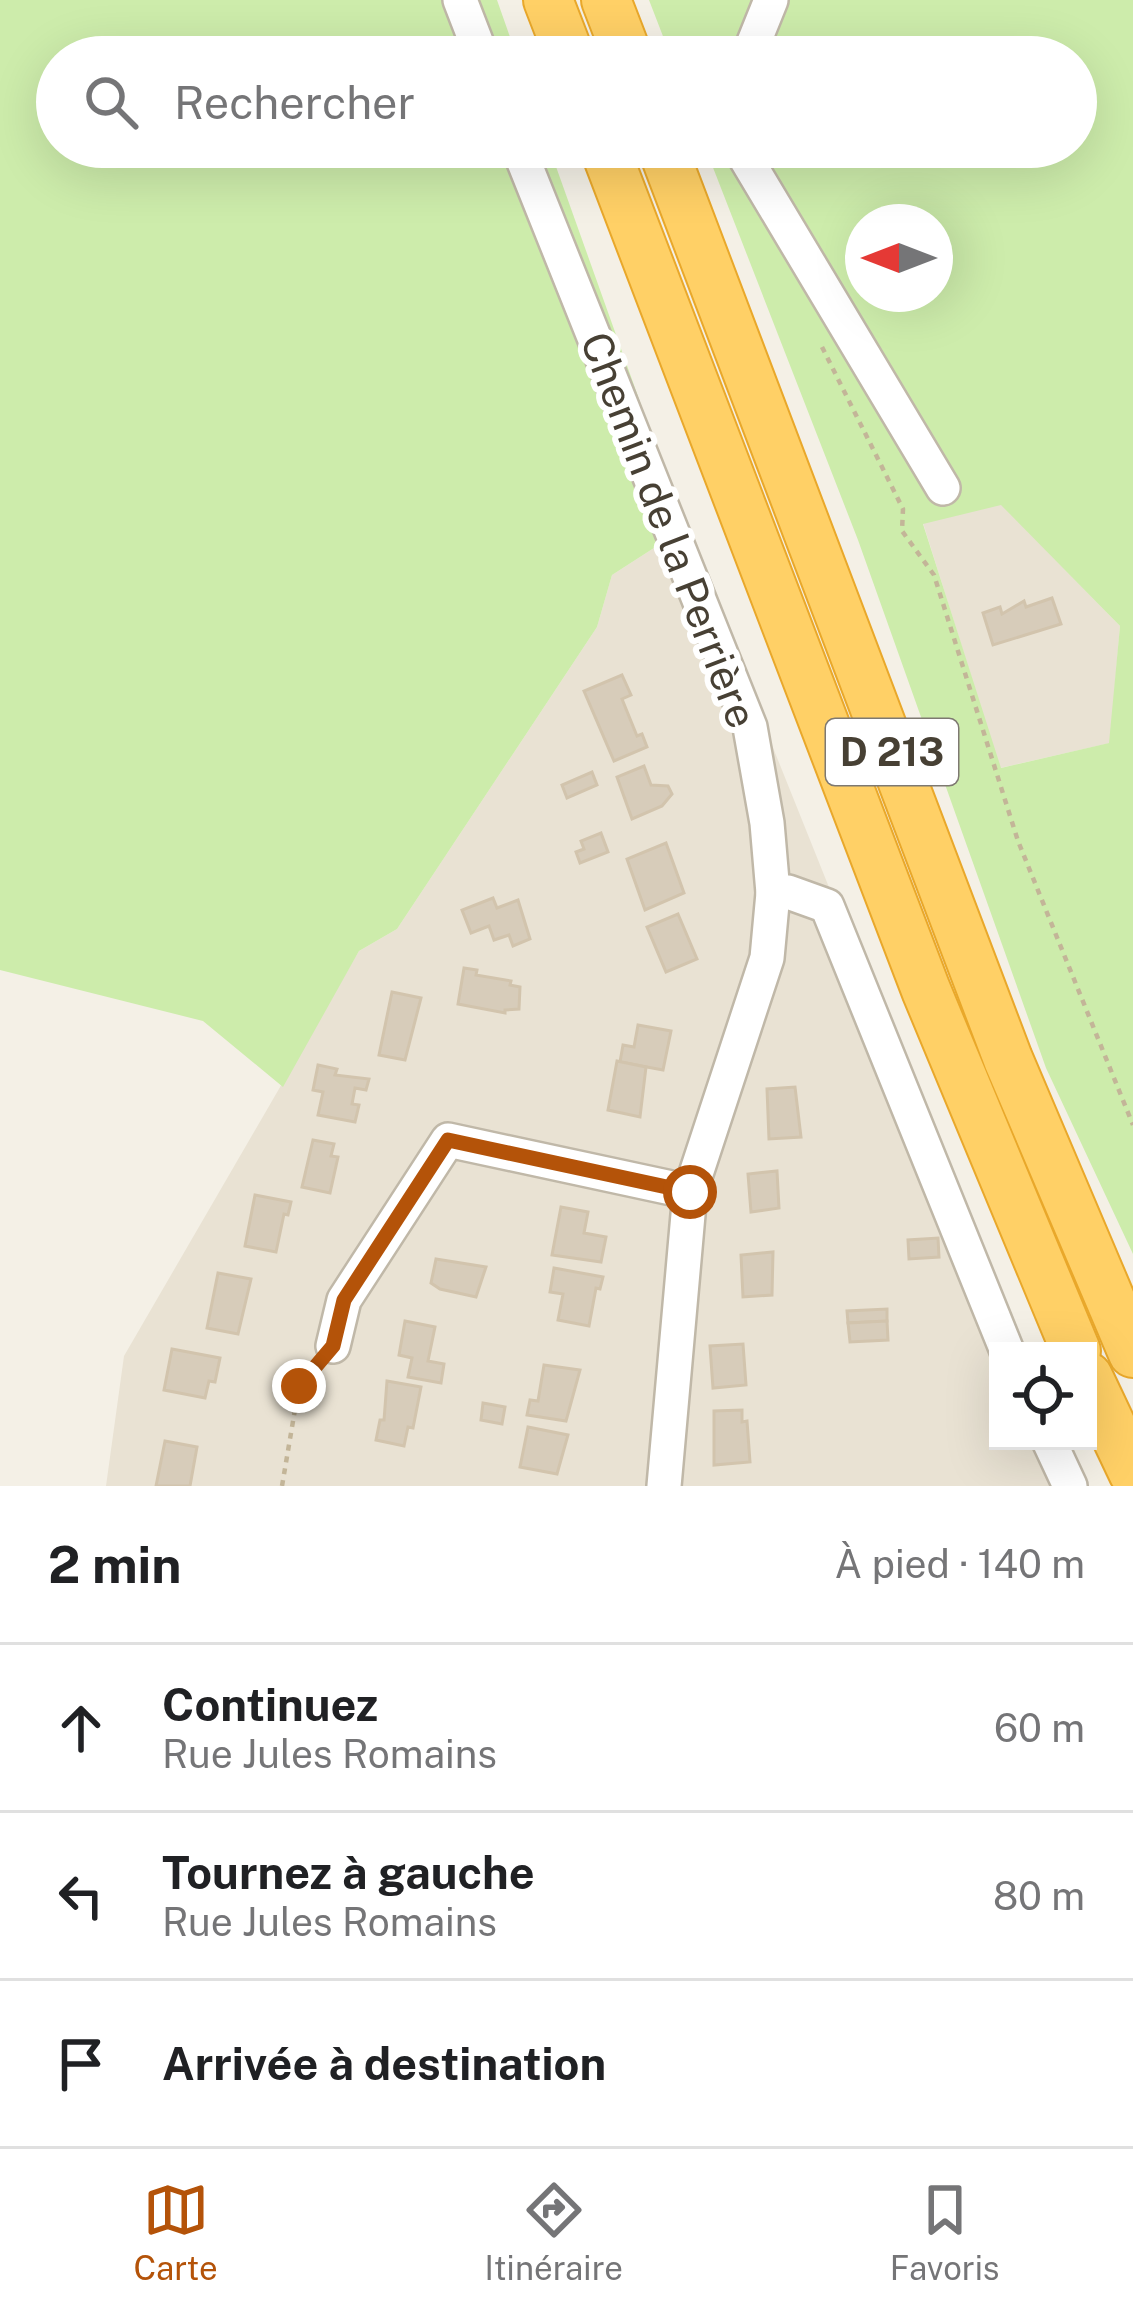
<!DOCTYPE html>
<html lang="fr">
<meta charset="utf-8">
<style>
:root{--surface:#fff;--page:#f6f6f6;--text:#202124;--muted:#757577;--line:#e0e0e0;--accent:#b45309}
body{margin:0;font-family:"Public Sans",sans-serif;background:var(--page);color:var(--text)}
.controls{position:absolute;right:36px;bottom:36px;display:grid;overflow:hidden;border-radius:0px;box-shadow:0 12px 48px #0002}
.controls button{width:108px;height:108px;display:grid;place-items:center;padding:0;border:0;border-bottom:3px solid var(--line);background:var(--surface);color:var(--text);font:60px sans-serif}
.compass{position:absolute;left:845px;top:204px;width:108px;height:108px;border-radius:50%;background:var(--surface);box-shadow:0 12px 48px #0002;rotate:270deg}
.stop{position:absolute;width:36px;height:36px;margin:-27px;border:9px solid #b45309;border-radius:50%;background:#fff}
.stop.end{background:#b45309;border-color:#fff;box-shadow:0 3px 12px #0008}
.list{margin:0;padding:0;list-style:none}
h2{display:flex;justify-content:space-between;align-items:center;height:156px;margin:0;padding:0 48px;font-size:51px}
h2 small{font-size:39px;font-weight:400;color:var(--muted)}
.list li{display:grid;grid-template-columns:78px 1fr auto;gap:36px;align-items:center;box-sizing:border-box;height:168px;padding:0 48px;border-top:3px solid var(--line)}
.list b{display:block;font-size:45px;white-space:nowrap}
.list p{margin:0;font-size:39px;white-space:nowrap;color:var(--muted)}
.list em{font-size:39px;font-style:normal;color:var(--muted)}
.icon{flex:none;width:66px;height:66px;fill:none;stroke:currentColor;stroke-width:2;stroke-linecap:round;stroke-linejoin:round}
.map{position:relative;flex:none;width:1133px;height:1486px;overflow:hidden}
.search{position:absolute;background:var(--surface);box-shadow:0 12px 48px #0002;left:36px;right:36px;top:36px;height:132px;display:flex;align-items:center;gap:30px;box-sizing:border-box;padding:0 42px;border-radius:66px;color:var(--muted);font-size:45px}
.sheet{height:660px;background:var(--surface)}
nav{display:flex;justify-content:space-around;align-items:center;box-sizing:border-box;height:168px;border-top:3px solid var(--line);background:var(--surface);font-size:33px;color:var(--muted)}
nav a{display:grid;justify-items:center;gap:6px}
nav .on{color:var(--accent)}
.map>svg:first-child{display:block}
.residential{fill:#e9e2d3}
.green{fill:#cdecab;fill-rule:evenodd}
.building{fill:#d7ccba;stroke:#d2c4ad;stroke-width:3}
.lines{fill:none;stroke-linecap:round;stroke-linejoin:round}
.minor-casing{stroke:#c0b8a8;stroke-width:38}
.highway-casing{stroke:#e9a82b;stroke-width:52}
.path{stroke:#c3b598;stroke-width:4.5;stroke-dasharray:6 6;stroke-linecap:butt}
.minor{stroke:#fff;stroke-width:33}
.highway{stroke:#ffd066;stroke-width:48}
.route{stroke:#b45309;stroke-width:15}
.labels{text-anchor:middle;stroke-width:12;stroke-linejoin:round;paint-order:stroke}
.shield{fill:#fff;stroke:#7e7971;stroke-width:3}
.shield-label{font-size:39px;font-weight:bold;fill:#474034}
.street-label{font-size:42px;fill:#474034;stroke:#fff}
</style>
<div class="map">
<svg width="1133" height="1486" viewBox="0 0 1133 1486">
<rect width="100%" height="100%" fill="#f4f0e6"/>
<g class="residential">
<polygon points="1001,504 1120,626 1110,743 1000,768 923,523"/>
<polygon points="685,528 1004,1324 998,1351 998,1441 1061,1441 1082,1486 106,1486 124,1356 359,951 397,929 597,627 612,575"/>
</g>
<g class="green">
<polygon points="0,0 497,0 517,57 57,57 57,147 549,147 685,528 612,575 597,627 397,929 359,951 283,1087 203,1021 0,970"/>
<path d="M649,0H1133V1254L1046,1068L858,540L705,147H1076V57H671ZM863,222H935V294H863ZM1001,505L1120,626L1109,743L1001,768L923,524Z"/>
</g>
<g class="building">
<polygon points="1052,598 1061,624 993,645 983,613 1000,607 1002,614 1024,601 1026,607"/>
<polygon points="622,675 631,695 622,699 637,736 642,734 647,747 614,761 584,691"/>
<polygon points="644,766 651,785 668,786 672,794 662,806 632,819 617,777"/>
<polygon points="592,772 597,785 567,798 562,785"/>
<polygon points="601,833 608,852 580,863 576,852 584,849 581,841"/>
<polygon points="666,843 684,893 645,910 627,859"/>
<polygon points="493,898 497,908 518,900 530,939 513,946 509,935 494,940 489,926 471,933 462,910"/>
<polygon points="678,914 697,959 666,972 647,927"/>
<polygon points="464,968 477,970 476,975 511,981 510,985 520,987 519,1009 505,1010 505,1013 458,1004"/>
<polygon points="392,992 421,998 405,1060 379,1055"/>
<polygon points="638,1025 671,1031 663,1070 620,1062 623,1045 634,1047"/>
<polygon points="617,1061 646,1067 640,1117 608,1110"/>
<polygon points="318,1065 337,1069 335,1075 369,1079 366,1090 355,1088 352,1104 359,1105 355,1122 318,1115 323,1092 313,1090"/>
<polygon points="795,1087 801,1137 769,1139 767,1089"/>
<polygon points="313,1140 334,1144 331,1156 338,1157 330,1193 302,1187"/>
<polygon points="777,1171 779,1208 751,1212 748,1174"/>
<polygon points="255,1195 291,1202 288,1215 284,1214 276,1252 245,1246"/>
<polygon points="561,1207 588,1212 584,1233 606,1237 601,1262 552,1255"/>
<polygon points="938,1238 939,1257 909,1259 908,1240"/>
<polygon points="773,1252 772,1295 743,1297 741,1255"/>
<polygon points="436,1259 486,1267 476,1297 440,1289 431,1283"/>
<polygon points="554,1268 603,1277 600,1289 596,1288 589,1326 558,1320 563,1294 550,1292"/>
<polygon points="218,1273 251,1279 238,1334 207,1328"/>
<polygon points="887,1309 887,1321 848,1323 847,1311"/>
<polygon points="405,1321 435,1327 428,1361 444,1364 441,1383 408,1377 412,1358 399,1355"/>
<polygon points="887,1321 888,1340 850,1342 848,1323"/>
<polygon points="743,1344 746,1385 713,1388 710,1346"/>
<polygon points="172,1349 220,1358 215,1382 209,1381 205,1398 164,1390"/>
<polygon points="544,1365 580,1370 566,1421 527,1415 530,1400 538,1401"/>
<polygon points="387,1381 421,1387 413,1428 408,1427 404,1446 376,1440 380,1420 384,1420"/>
<polygon points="483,1403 505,1407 502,1424 481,1420"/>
<polygon points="742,1410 742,1422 747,1421 750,1462 714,1465 714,1411"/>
<polygon points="528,1427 568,1435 557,1474 520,1467"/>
<polygon points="165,1441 197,1447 190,1486 156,1486"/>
</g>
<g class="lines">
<g class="minor-casing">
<g id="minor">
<polyline points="460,0 482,57"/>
<polyline points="748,57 771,0"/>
<polyline points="518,147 750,727 767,823 773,893 767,958 690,1192 664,1486"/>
<polyline points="739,147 943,488"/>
<polyline points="773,893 788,892 827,906 1007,1351"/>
<polyline points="333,1346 344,1300 448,1140 690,1192"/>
<polyline points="1049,1441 1070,1486"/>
</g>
</g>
<g class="highway-casing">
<g id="highway">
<polyline points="548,0 570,57"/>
<polyline points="606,0 628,57"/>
<polyline points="604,147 926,990 1076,1351"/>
<polyline points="662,147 1008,1059 1133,1353"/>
<polyline points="1088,1377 1133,1472"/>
</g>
</g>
<g class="path">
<polyline points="822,347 903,509 902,531 934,575 1018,841 1133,1125"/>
<polyline points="282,1486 299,1386 315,1367"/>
</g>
<use href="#minor" class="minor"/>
<use href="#highway" class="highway"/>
</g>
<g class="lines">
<polyline class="route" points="299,1386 333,1346 344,1300 448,1140 690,1192"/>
</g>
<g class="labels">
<rect class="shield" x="826" y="719" width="132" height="66" rx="9"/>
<g class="shield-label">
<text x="892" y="766">D 213</text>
</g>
<g class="street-label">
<text transform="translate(669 530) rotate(69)" y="15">Chemin de la Perrière</text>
</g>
</g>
</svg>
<div class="controls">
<button><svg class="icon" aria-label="locate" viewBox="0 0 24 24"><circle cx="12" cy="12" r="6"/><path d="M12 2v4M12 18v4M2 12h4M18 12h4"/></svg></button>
</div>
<svg class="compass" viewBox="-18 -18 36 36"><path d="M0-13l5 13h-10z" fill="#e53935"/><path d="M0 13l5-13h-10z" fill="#757577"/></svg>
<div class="stop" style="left:690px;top:1192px"></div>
<div class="stop end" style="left:299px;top:1386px"></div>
<div class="search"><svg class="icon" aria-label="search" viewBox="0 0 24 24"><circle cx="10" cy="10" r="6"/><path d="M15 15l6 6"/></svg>Rechercher</div>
</div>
<section class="sheet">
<h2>2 min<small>À pied · 140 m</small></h2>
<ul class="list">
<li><svg class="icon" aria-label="ahead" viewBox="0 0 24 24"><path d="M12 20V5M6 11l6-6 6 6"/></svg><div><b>Continuez</b><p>Rue Jules Romains</p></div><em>60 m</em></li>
<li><svg class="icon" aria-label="left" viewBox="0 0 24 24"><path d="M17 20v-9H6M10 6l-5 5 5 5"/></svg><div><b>Tournez à gauche</b><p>Rue Jules Romains</p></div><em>80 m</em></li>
<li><svg class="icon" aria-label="arrive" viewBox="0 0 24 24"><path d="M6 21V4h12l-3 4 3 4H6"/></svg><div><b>Arrivée à destination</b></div></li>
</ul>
</section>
<nav>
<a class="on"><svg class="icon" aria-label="map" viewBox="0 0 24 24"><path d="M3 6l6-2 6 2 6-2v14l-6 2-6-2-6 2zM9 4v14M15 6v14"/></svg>Carte</a>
<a><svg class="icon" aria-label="directions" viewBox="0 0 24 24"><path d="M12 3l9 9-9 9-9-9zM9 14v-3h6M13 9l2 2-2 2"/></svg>Itinéraire</a>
<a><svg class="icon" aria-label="saved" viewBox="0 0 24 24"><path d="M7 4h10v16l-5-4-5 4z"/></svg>Favoris</a>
</nav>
